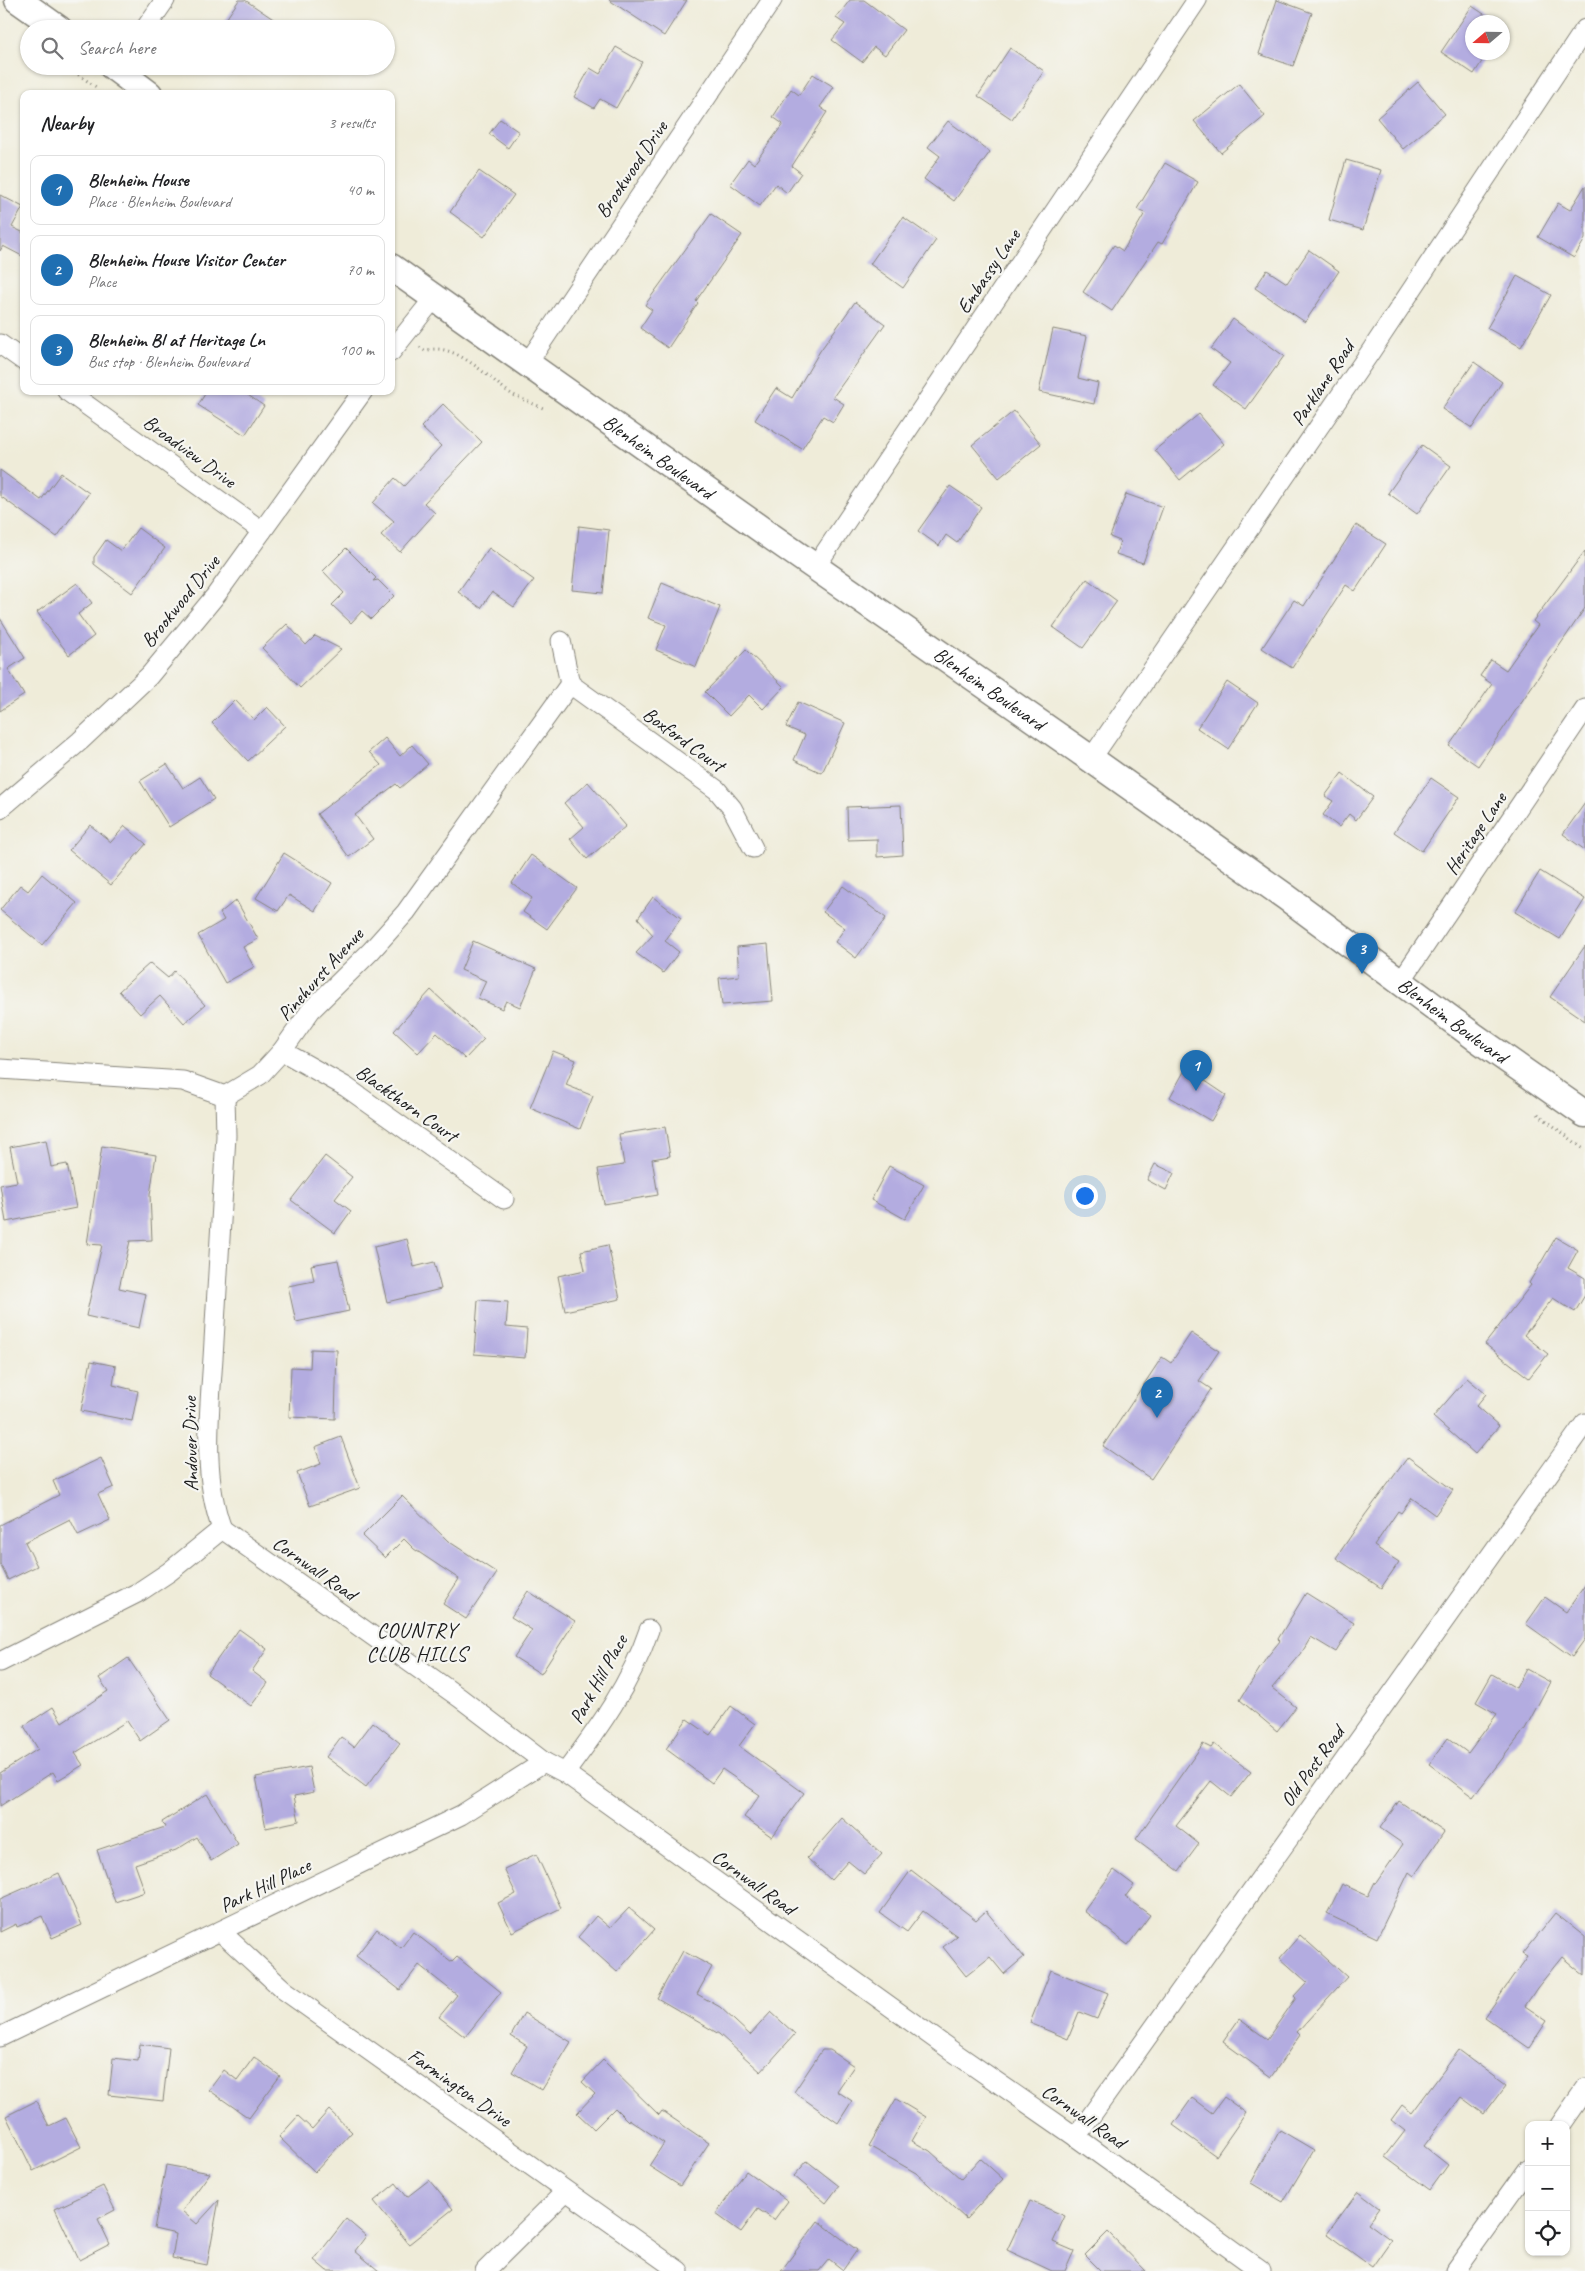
<!DOCTYPE html>
<meta charset="utf-8">
<style>
:root{--surface:#fff;--page:#f2f2f2;--text:#202124;--muted:#757577;--line:#e0e0e0;--accent:#1f6fb2}
body{margin:0;font-family:Caveat,sans-serif;background:var(--page);color:var(--text)}
.controls{position:absolute;right:15px;bottom:15px;display:grid;overflow:hidden;border-radius:10px;box-shadow:0 1px 4px #0004}
.controls button{width:45px;height:45px;display:grid;place-items:center;padding:0;border:0;border-bottom:1px solid var(--line);background:var(--surface);color:var(--text);font:25px sans-serif}
.compass{position:absolute;left:1465px;top:15px;width:45px;height:45px;border-radius:50%;background:var(--surface);box-shadow:0 1px 4px #0004;rotate:250deg}
.you{position:absolute;left:1084px;top:1195px;width:18px;height:18px;margin:-12px;border:4px solid #fff;border-radius:50%;background:#1a73e8;box-shadow:0 0 0 8px #1a73e833}
.badge{display:grid;place-items:center;width:32px;height:32px;border-radius:50%;background:var(--accent);color:#fff;font-size:16px;font-weight:700}
.pin{position:absolute;translate:-50% -41px;filter:drop-shadow(0 1px 2px #0008)}
.pin::after{content:'';position:absolute;top:26px;width:18px;height:15px;background:inherit;clip-path:polygon(0 0,100% 0,50% 100%)}
.list{margin:0;padding:0;list-style:none}
h2{display:flex;justify-content:space-between;align-items:center;height:65px;margin:0;padding:0 20px;font-size:21px}
h2 small{font-size:16px;font-weight:400;color:var(--muted)}
.list li{display:grid;grid-template-columns:32px 1fr auto;gap:15px;align-items:center;box-sizing:border-box;height:70px;margin:0 10px 10px;padding:0 10px;border:1px solid var(--line);border-radius:10px}
.list b{display:block;font-size:19px;white-space:nowrap}
.list p{margin:0;font-size:16px;white-space:nowrap;color:var(--muted)}
.list em{font-size:16px;font-style:normal;color:var(--muted)}
.icon{flex:none;width:28px;height:28px;fill:none;stroke:currentColor;stroke-width:2;stroke-linecap:round;stroke-linejoin:round}
.map{position:relative;flex:none;width:1585px;height:2271px;overflow:hidden}
.search{position:absolute;background:var(--surface);box-shadow:0 1px 4px #0004;left:20px;top:20px;width:375px;height:55px;display:flex;align-items:center;gap:12px;box-sizing:border-box;padding:0 18px;border-radius:28px;color:var(--muted);font-size:19px}
.panel{position:absolute;background:var(--surface);box-shadow:0 1px 4px #0004;left:20px;top:90px;width:375px;height:305px;border-radius:10px}
.map>svg:first-child{display:block}
.building{fill:#b3ace0}
.lines{fill:none;stroke-linecap:round;stroke-linejoin:round}
.minor-casing{stroke:#86847a;stroke-width:21}
.secondary-casing{stroke:#86847a;stroke-width:29}
.path{stroke:#86847a;stroke-width:3;stroke-dasharray:1 4;stroke-linecap:butt}
.minor{stroke:#fff;stroke-width:19}
.secondary{stroke:#fff;stroke-width:26}
.labels{text-anchor:middle;stroke-width:4.5;stroke-linejoin:round;paint-order:stroke}
.street-label{font-size:20px;fill:#1c1c1c;stroke:#f6f6f2}
.neighbourhood-label{font-size:21px;letter-spacing:1px;fill:#1c1c1c;stroke:#f6f6f2}
</style>
<div class="map">
<svg width="1585" height="2271" viewBox="0 0 1585 2271">
<rect width="100%" height="100%" fill="#f6f6f2"/>
<filter id="ink" filterUnits="userSpaceOnUse"><feTurbulence type="fractalNoise" baseFrequency=".02" numOctaves="2"/><feDisplacementMap in="SourceGraphic" scale="10" xChannelSelector="R" yChannelSelector="G"/><feConvolveMatrix kernelMatrix="1 2 1 2 8 2 1 2 1" color-interpolation-filters="sRGB"/></filter>
<filter id="wash" filterUnits="userSpaceOnUse"><feTurbulence type="fractalNoise" baseFrequency=".0096" numOctaves="4" result="noise"/><feDisplacementMap in="SourceGraphic" scale="20" xChannelSelector="R" yChannelSelector="G"/><feGaussianBlur stdDeviation="1.12" result="paint"/><feColorMatrix in="noise" values="0 0 0 0 0 0 0 0 0 0 0 0 0 0 0 0 0 1.4 0 .05"/><feComposite in="paint" operator="in"/></filter>
<g filter="url(#wash)">
<rect width="100%" height="100%" fill="#efecd9"/>
<g id="blocks">
<g class="building">
<polygon points="239,0 245,0 288,29 235,29 224,22"/>
<polygon points="609,0 687,0 664,36"/>
<polygon points="850,0 864,0 904,30 885,55 874,47 862,62 832,40 845,24 836,18"/>
<polygon points="1277,0 1312,13 1293,66 1259,54"/>
<polygon points="1472,6 1496,22 1472,22 1472,52 1488,52 1474,74 1441,52"/>
<polygon points="616,47 642,62 616,108 600,99 594,108 574,97 590,68 600,74"/>
<polygon points="1010,48 1044,71 1012,119 978,96"/>
<polygon points="813,74 834,87 820,107 827,112 792,166 801,173 787,193 776,184 760,206 730,184 748,159 754,164 783,124 773,117 791,89 799,95"/>
<polygon points="1418,82 1445,114 1403,149 1377,118"/>
<polygon points="1239,84 1265,116 1221,153 1194,121"/>
<polygon points="500,119 519,132 508,148 489,134"/>
<polygon points="948,121 990,152 954,201 924,179 940,156 928,147"/>
<polygon points="1346,160 1381,170 1363,230 1329,220"/>
<polygon points="1165,163 1198,182 1162,244 1158,242 1112,311 1083,292 1114,245 1123,251 1145,213 1137,209"/>
<polygon points="479,171 514,195 484,237 450,212"/>
<polygon points="1585,186 1585,239 1574,258 1538,237 1558,203 1570,210"/>
<polygon points="0,195 23,207 12,227 24,233 24,257 3,246 0,251"/>
<polygon points="711,214 742,235 696,301 698,303 668,348 640,328 652,310 645,305"/>
<polygon points="903,217 936,240 903,288 870,264"/>
<polygon points="1309,250 1339,271 1305,322 1255,288 1267,270 1287,283"/>
<polygon points="1517,276 1551,295 1521,347 1487,328"/>
<polygon points="855,302 885,324 833,397 844,404 833,422 823,416 802,449 755,420 776,388 792,398 820,351"/>
<polygon points="1233,319 1284,356 1246,409 1213,385 1230,363 1211,349"/>
<polygon points="1053,329 1087,336 1078,378 1098,383 1094,404 1039,392"/>
<polygon points="1474,362 1502,382 1472,428 1442,409"/>
<polygon points="207,391 242,391 264,406 245,435 198,405"/>
<polygon points="443,404 482,442 424,503 435,513 400,552 381,535 394,521 373,503 395,478 404,486 441,446 421,427"/>
<polygon points="1014,411 1041,444 999,478 972,445"/>
<polygon points="1199,414 1224,444 1180,480 1155,450"/>
<polygon points="1422,445 1451,466 1417,514 1388,493"/>
<polygon points="0,470 41,500 61,473 89,493 57,537 0,496"/>
<polygon points="950,486 981,507 957,543 946,535 939,546 918,531"/>
<polygon points="1126,494 1163,507 1143,563 1116,554 1120,541 1110,537"/>
<polygon points="1356,525 1386,544 1355,591 1346,585 1292,668 1262,648 1294,600 1304,606"/>
<polygon points="579,526 609,530 603,593 572,590"/>
<polygon points="138,528 165,548 132,593 94,564 94,557 106,540 121,551"/>
<polygon points="346,548 376,578 373,581 378,580 394,596 371,619 362,611 351,623 332,605 344,593 323,571"/>
<polygon points="489,548 534,580 514,607 492,592 481,608 458,592"/>
<polygon points="1585,551 1585,608 1478,766 1449,746 1492,684 1480,676 1491,660 1506,670 1538,625 1533,621"/>
<polygon points="1087,579 1117,601 1083,648 1053,627"/>
<polygon points="77,583 92,603 78,614 94,636 69,655 37,612"/>
<polygon points="662,583 720,607 696,667 656,650 666,625 648,618"/>
<polygon points="0,618 25,658 8,669 24,695 0,711"/>
<polygon points="287,624 306,645 315,636 341,649 300,688 262,648"/>
<polygon points="746,650 784,687 763,709 749,695 729,716 705,692"/>
<polygon points="1227,682 1258,703 1228,749 1197,728"/>
<polygon points="235,700 254,720 267,707 285,726 248,761 212,723"/>
<polygon points="798,702 845,723 822,773 794,760 805,735 786,727"/>
<polygon points="385,738 400,756 412,745 428,764 400,788 396,784 355,815 373,839 349,857 317,814 381,765 369,752"/>
<polygon points="167,764 183,788 200,777 214,799 169,827 140,781"/>
<polygon points="1342,773 1373,797 1356,820 1349,814 1339,827 1323,815 1333,801 1325,796"/>
<polygon points="1431,778 1459,797 1422,851 1394,832"/>
<polygon points="588,782 626,826 587,859 570,839 584,827 564,803"/>
<polygon points="1585,803 1585,850 1563,834"/>
<polygon points="901,805 903,855 877,857 877,839 848,840 847,807"/>
<polygon points="90,825 111,842 125,826 146,844 111,885 69,850"/>
<polygon points="284,853 332,883 315,911 289,895 278,911 256,898"/>
<polygon points="531,855 577,888 547,929 523,912 532,898 512,883"/>
<polygon points="1540,871 1585,899 1560,939 1515,912"/>
<polygon points="42,874 77,903 42,945 0,910 20,885 28,891"/>
<polygon points="843,886 886,918 856,958 835,942 845,928 823,912"/>
<polygon points="653,897 681,918 665,941 679,952 663,973 636,953 653,935 638,918"/>
<polygon points="236,900 258,939 243,947 254,967 225,983 198,935 224,920 220,913"/>
<polygon points="473,941 536,969 520,1007 506,1001 502,1009 478,998 486,981 461,970"/>
<polygon points="768,944 773,1001 722,1005 719,978 739,976 737,947"/>
<polygon points="1585,946 1585,1021 1550,997"/>
<polygon points="150,963 168,978 174,971 205,1005 184,1023 160,996 140,1014 119,991"/>
<polygon points="431,990 484,1039 465,1059 437,1033 418,1053 394,1031"/>
<polygon points="553,1051 576,1060 566,1085 593,1096 580,1129 530,1108"/>
<polygon points="1186,1068 1226,1095 1211,1121 1170,1097"/>
<polygon points="665,1127 670,1156 652,1159 658,1195 604,1204 598,1169 624,1165 619,1134"/>
<polygon points="46,1140 51,1167 67,1164 76,1208 6,1222 0,1185 17,1182 10,1147"/>
<polygon points="102,1146 156,1155 150,1195 152,1240 130,1241 119,1288 146,1294 139,1328 86,1316 102,1245 87,1244"/>
<polygon points="325,1156 352,1177 335,1199 351,1211 335,1233 291,1200"/>
<polygon points="1155,1164 1174,1173 1166,1190 1147,1180"/>
<polygon points="889,1166 924,1185 905,1219 871,1200"/>
<polygon points="1556,1237 1578,1250 1568,1268 1585,1278 1585,1295 1575,1312 1553,1298 1524,1335 1548,1354 1529,1378 1485,1344 1531,1285 1529,1283"/>
<polygon points="407,1239 414,1267 434,1262 441,1289 387,1302 374,1247"/>
<polygon points="608,1245 620,1299 565,1311 558,1276 585,1270 581,1251"/>
<polygon points="338,1260 349,1311 296,1322 288,1286 314,1281 311,1265"/>
<polygon points="478,1300 508,1302 506,1327 527,1329 525,1358 474,1354"/>
<polygon points="1191,1333 1219,1351 1199,1381 1211,1389 1151,1479 1103,1446 1162,1357 1171,1363"/>
<polygon points="311,1349 337,1350 335,1419 289,1417 291,1367 310,1368"/>
<polygon points="91,1361 116,1366 113,1385 138,1391 132,1421 81,1411"/>
<polygon points="1467,1378 1486,1394 1476,1406 1499,1426 1475,1454 1433,1417"/>
<polygon points="341,1437 360,1488 310,1506 297,1473 321,1464 315,1447"/>
<polygon points="1408,1457 1453,1490 1435,1515 1412,1498 1401,1513 1398,1511 1374,1546 1399,1562 1381,1588 1336,1558 1365,1515"/>
<polygon points="101,1458 114,1487 98,1494 110,1520 78,1535 70,1519 25,1542 37,1566 8,1580 0,1564 0,1525 59,1495 53,1481"/>
<polygon points="402,1496 448,1541 497,1573 466,1619 443,1604 459,1579 414,1549 404,1539 385,1558 362,1536"/>
<polygon points="1585,1585 1585,1639 1572,1657 1526,1624 1545,1597 1566,1612"/>
<polygon points="528,1591 575,1621 541,1674 514,1657 532,1630 511,1617"/>
<polygon points="1306,1593 1354,1623 1336,1652 1311,1637 1301,1654 1272,1688 1296,1707 1277,1731 1240,1700 1267,1657 1280,1641 1278,1639"/>
<polygon points="239,1629 267,1649 252,1671 268,1683 251,1706 207,1674"/>
<polygon points="128,1658 170,1720 140,1741 127,1721 75,1753 83,1765 58,1780 53,1772 0,1806 0,1773 38,1749 24,1726 53,1707 62,1722 108,1691 99,1678"/>
<polygon points="1526,1669 1550,1682 1525,1729 1473,1797 1429,1764 1448,1738 1468,1753 1497,1714 1476,1702 1492,1674 1516,1688"/>
<polygon points="731,1706 755,1724 739,1746 804,1793 772,1837 744,1817 760,1795 722,1769 712,1783 666,1749 687,1719 710,1735"/>
<polygon points="373,1722 400,1743 366,1787 326,1757 341,1737 354,1747"/>
<polygon points="1203,1744 1211,1748 1214,1744 1251,1772 1231,1797 1211,1781 1176,1826 1199,1844 1179,1871 1136,1839"/>
<polygon points="309,1767 314,1792 294,1796 299,1821 266,1828 256,1777"/>
<polygon points="207,1794 238,1844 211,1861 197,1837 176,1850 135,1864 145,1892 115,1902 97,1850 165,1827 162,1822"/>
<polygon points="1399,1801 1444,1832 1414,1876 1409,1872 1377,1938 1327,1914 1342,1884 1368,1896 1375,1882 1376,1883 1403,1844 1380,1828"/>
<polygon points="842,1818 882,1854 864,1874 848,1861 831,1880 807,1858"/>
<polygon points="536,1854 561,1908 512,1932 498,1903 516,1894 504,1869"/>
<polygon points="911,1870 976,1920 986,1911 1024,1957 1004,1974 990,1957 966,1976 943,1947 957,1936 923,1911 907,1932 880,1913"/>
<polygon points="1114,1870 1134,1885 1125,1897 1150,1915 1128,1945 1084,1911"/>
<polygon points="59,1873 82,1925 52,1938 42,1916 17,1927 16,1924 0,1932 0,1899"/>
<polygon points="629,1908 654,1930 617,1972 578,1937 596,1916 610,1928"/>
<polygon points="1555,1913 1585,1937 1585,1976 1562,1957 1537,1988 1525,2006 1547,2021 1529,2048 1485,2017 1527,1957 1522,1954"/>
<polygon points="377,1929 401,1948 413,1932 452,1962 457,1957 501,1992 465,2037 439,2017 457,1995 419,1965 400,1990 356,1956"/>
<polygon points="1300,1935 1347,1977 1297,2032 1300,2035 1271,2077 1223,2042 1239,2019 1267,2039 1296,1998 1294,1996 1307,1982 1280,1958"/>
<polygon points="683,1951 712,1967 697,1994 720,2007 750,2035 771,2012 795,2034 761,2072 719,2034 657,1998"/>
<polygon points="1051,1970 1108,1993 1097,2019 1079,2012 1068,2039 1030,2023"/>
<polygon points="524,2013 571,2042 542,2090 512,2072 527,2046 511,2036"/>
<polygon points="140,2044 169,2048 163,2101 109,2095 113,2058 138,2061"/>
<polygon points="822,2050 830,2050 854,2066 837,2091 852,2101 838,2123 794,2092"/>
<polygon points="1459,2050 1506,2085 1484,2114 1461,2097 1424,2146 1448,2165 1430,2190 1385,2157 1405,2131 1391,2120 1402,2105 1412,2113"/>
<polygon points="254,2057 280,2076 249,2118 209,2090 224,2070 237,2080"/>
<polygon points="603,2060 659,2115 662,2111 709,2143 680,2186 649,2166 664,2143 629,2119 628,2121 615,2108 594,2129 577,2113 595,2094 582,2082"/>
<polygon points="1224,2097 1246,2113 1216,2156 1173,2125 1192,2098 1212,2113"/>
<polygon points="896,2099 926,2117 912,2141 930,2151 961,2179 980,2158 1003,2179 966,2219 916,2173 869,2146"/>
<polygon points="36,2101 49,2126 66,2118 81,2147 33,2171 6,2116"/>
<polygon points="329,2110 352,2132 315,2172 279,2137 298,2116 312,2129"/>
<polygon points="1280,2130 1314,2150 1283,2202 1251,2183"/>
<polygon points="807,2161 839,2186 826,2203 794,2176"/>
<polygon points="166,2165 210,2173 182,2211 197,2224 219,2200 207,2265 172,2258 176,2234 154,2229"/>
<polygon points="746,2171 788,2201 774,2220 758,2209 741,2232 716,2214"/>
<polygon points="429,2180 453,2209 409,2244 374,2201 396,2183 407,2197"/>
<polygon points="103,2186 115,2210 98,2219 110,2244 79,2260 55,2209"/>
<polygon points="1358,2192 1379,2208 1368,2223 1391,2240 1372,2267 1327,2234"/>
<polygon points="1030,2201 1065,2216 1053,2242 1074,2251 1065,2271 1052,2271 1007,2250"/>
<polygon points="346,2219 366,2236 355,2251 379,2271 327,2271 314,2260"/>
<polygon points="818,2221 857,2250 843,2270 829,2259 819,2271 781,2271"/>
<polygon points="1108,2232 1146,2271 1101,2271 1085,2255"/>
</g>
</g>
</g>
<g filter="url(#ink)">
<use href="#blocks" fill-opacity="0" stroke="#86847a" stroke-width="1"/>
<g class="lines">
<g class="minor-casing">
<g id="minor">
<polyline points="145,29 165,0"/>
<polyline points="0,344 24,361"/>
<polyline points="391,352 435,297"/>
<polyline points="527,364 772,0"/>
<polyline points="67,391 262,531"/>
<polyline points="816,566 1197,0"/>
<polyline points="561,641 570,684"/>
<polyline points="570,684 717,790 732,808 753,848"/>
<polyline points="1091,759 1371,351 1585,29"/>
<polyline points="0,809 80,741 149,676 216,595 363,391"/>
<polyline points="1401,981 1585,709"/>
<polyline points="282,1051 346,1087 504,1199"/>
<polyline points="0,1069 183,1081 225,1096"/>
<polyline points="225,1096 260,1075 282,1051 311,1010 371,951 406,912 570,684"/>
<polyline points="222,1529 460,1698 544,1762 565,1773 955,2053 1076,2137 1261,2271"/>
<path d="M222,1529C200,1470 211,1403 214,1341C218,1273 222,1204 226,1136L225,1096"/>
<polyline points="0,1662 139,1592 169,1572 222,1529"/>
<path d="M565,1773C598,1729 631,1684 649,1630"/>
<polyline points="221,1932 284,1990 679,2271"/>
<polyline points="0,2037 461,1815 544,1762"/>
<polyline points="1560,2125 1585,2089"/>
<polyline points="1076,2137 1585,1423"/>
<polyline points="485,2271 565,2192"/>
<polyline points="1455,2271 1529,2168"/>
</g>
</g>
<g class="secondary-casing">
<g id="secondary">
<polyline points="18,0 59,29"/>
<polyline points="112,66 149,94"/>
<path id="s1" d="M391,267L762,530L1091,759L1286,897L1475,1037L1585,1114"/>
</g>
</g>
<g class="path">
<polyline points="66,66 96,87"/>
<path d="M420,347L425,351C454,340 488,378 510,393C520,399 532,403 543,408"/>
<polyline points="1538,1114 1585,1150"/>
</g>
<use href="#minor" class="minor"/>
<use href="#secondary" class="secondary"/>
</g>
</g>
<g class="labels">
<g class="street-label">
<text transform="translate(631 169) rotate(-56)" y="7">Brookwood Drive</text>
<text transform="translate(988 271) rotate(-56)" y="7">Embassy Lane</text>
<text transform="translate(1322 383) rotate(-56)" y="7">Parklane Road</text>
<text transform="translate(190 451) rotate(36)" y="7">Broadview Drive</text>
<text dy="7" stroke="none"><textPath href="#s1" startOffset="328">Blenheim Boulevard</textPath></text>
<text transform="translate(180 601) rotate(-51)" y="7">Brookwood Drive</text>
<text dy="7" stroke="none"><textPath href="#s1" startOffset="732">Blenheim Boulevard</textPath></text>
<text transform="translate(684 739) rotate(36)" y="7">Boxford Court</text>
<text transform="translate(1475 833) rotate(-56)" y="7">Heritage Lane</text>
<text transform="translate(320 974) rotate(-48)" y="7">Pinehurst Avenue</text>
<text dy="7" stroke="none"><textPath href="#s1" startOffset="1302">Blenheim Boulevard</textPath></text>
<text transform="translate(407 1103) rotate(35)" y="7">Blackthorn Court</text>
<text transform="translate(190 1444) rotate(-91)" y="7">Andover Drive</text>
<text transform="translate(315 1568) rotate(35)" y="7">Cornwall Road</text>
<text transform="translate(598 1679) rotate(-61)" y="7">Park Hill Place</text>
<text transform="translate(1312 1766) rotate(-54)" y="7">Old Post Road</text>
<text transform="translate(754 1882) rotate(36)" y="7">Cornwall Road</text>
<text transform="translate(265 1885) rotate(-26)" y="7">Park Hill Place</text>
<text transform="translate(460 2087) rotate(35)" y="7">Farmington Drive</text>
<text transform="translate(1084 2116) rotate(35)" y="7">Cornwall Road</text>
</g>
<g class="neighbourhood-label">
<text x="417" y="1637">COUNTRY<tspan x="417" dy="24">CLUB HILLS</tspan></text>
</g>
</g>
</svg>
<div class="controls">
<button>+</button>
<button>−</button>
<button><svg class="icon" aria-label="locate" viewBox="0 0 24 24"><circle cx="12" cy="12" r="6"/><path d="M12 2v4M12 18v4M2 12h4M18 12h4"/></svg></button>
</div>
<svg class="compass" viewBox="-18 -18 36 36"><path d="M0-13l5 13h-10z" fill="#e53935"/><path d="M0 13l5-13h-10z" fill="#757577"/></svg>
<div class="you"></div>
<div class="pin badge" style="left:1196px;top:1091px">1</div>
<div class="pin badge" style="left:1157px;top:1418px">2</div>
<div class="pin badge" style="left:1362px;top:974px">3</div>
<div class="search"><svg class="icon" aria-label="search" viewBox="0 0 24 24"><circle cx="10" cy="10" r="6"/><path d="M15 15l6 6"/></svg>Search here</div>
<section class="panel">
<h2>Nearby<small>3 results</small></h2>
<ul class="list">
<li><span class="badge">1</span><div><b>Blenheim House</b><p>Place · Blenheim Boulevard</p></div><em>40 m</em></li>
<li><span class="badge">2</span><div><b>Blenheim House Visitor Center</b><p>Place</p></div><em>70 m</em></li>
<li><span class="badge">3</span><div><b>Blenheim Bl at Heritage Ln</b><p>Bus stop · Blenheim Boulevard</p></div><em>100 m</em></li>
</ul>
</section>
</div>
